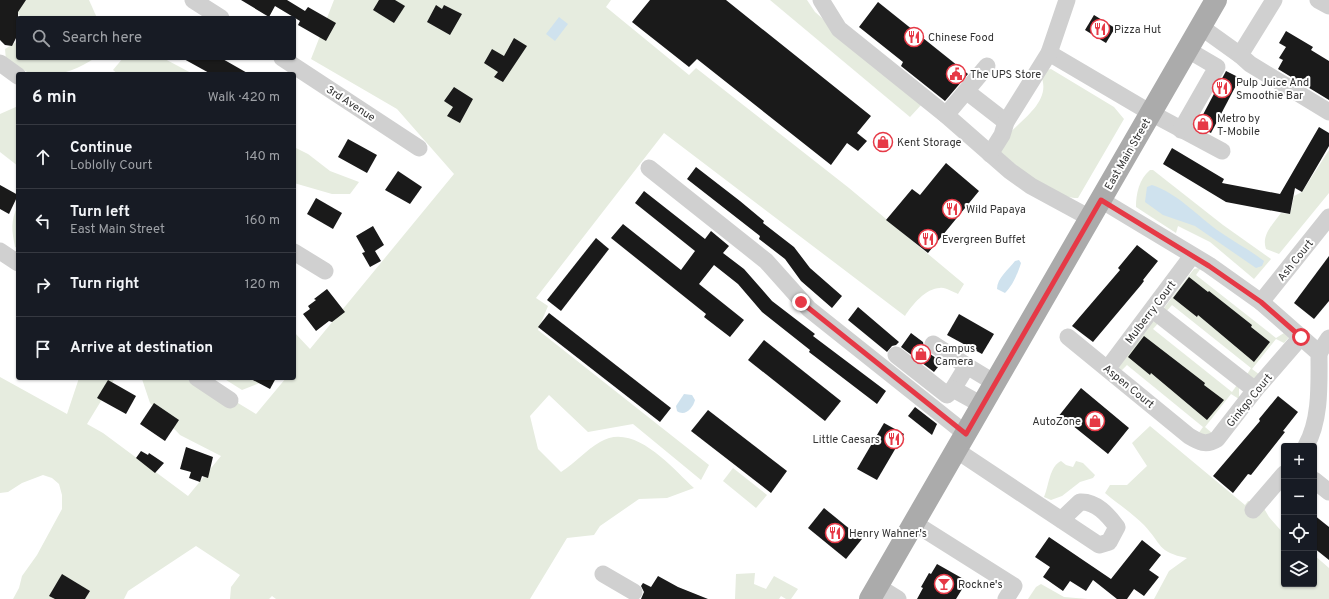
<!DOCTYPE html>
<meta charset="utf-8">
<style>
:root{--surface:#171b24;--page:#242831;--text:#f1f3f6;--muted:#9ea1a6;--line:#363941}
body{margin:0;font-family:Overpass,sans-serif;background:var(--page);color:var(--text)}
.controls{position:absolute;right:12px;bottom:12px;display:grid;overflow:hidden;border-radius:4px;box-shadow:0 1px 3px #0004}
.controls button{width:36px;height:36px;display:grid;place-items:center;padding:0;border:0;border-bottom:1px solid var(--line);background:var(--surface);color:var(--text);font:20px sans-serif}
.stop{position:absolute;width:12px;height:12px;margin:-9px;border:3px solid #e63946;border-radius:50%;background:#fff}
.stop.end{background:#e63946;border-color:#fff;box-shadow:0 1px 4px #0008}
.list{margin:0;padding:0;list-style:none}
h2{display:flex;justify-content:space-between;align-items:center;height:52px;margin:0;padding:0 16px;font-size:17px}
h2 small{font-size:13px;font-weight:400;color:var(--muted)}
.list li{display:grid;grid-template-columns:26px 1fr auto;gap:12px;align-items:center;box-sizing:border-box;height:64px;padding:0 16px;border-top:1px solid var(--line)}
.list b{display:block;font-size:15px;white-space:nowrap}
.list p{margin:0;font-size:13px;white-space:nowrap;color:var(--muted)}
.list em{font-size:13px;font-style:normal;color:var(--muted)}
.icon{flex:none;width:22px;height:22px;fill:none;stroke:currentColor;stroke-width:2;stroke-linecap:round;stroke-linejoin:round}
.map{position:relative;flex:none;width:1329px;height:599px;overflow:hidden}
.search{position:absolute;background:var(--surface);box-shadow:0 1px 3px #0004;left:16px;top:16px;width:280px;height:44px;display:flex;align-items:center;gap:10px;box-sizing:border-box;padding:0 14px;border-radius:4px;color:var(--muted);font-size:15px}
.panel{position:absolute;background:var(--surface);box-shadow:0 1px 3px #0004;left:16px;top:72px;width:280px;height:308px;border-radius:4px}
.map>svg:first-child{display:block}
.green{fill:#e6ecdf}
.water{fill:#cfe2ee}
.building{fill:#1a1a1a}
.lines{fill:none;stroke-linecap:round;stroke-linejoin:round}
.minor{stroke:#d0d0d0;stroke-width:17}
.major{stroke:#ababab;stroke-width:22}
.route{stroke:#e63946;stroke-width:5}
.labels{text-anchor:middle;stroke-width:4;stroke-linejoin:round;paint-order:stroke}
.poi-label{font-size:11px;fill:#333;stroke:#fff;text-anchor:start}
.street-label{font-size:11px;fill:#333;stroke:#fff}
</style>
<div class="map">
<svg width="1329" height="599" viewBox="0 0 1329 599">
<rect width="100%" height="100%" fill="#fff"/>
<g class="green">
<polygon points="0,0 89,0 97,18 23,18"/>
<path d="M334,0H611L606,7L689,75L696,68L849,188L964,284L958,294C953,292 945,287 940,288C926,288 912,305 905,316L664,133L536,298L548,306L538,330L709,465L701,480L633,424L588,432L549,395L530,416L538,449L561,472C575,463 586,450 600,442C634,421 672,468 694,488L667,498L639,499L600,526L594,535L567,538L530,599H276L272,596L269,599H230L231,587L240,575L196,546L128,591L124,599H13L19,588L22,576L37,555L62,509V495L59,484L52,478L43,475L22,483L8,492L0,493V377L67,414L79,378H115L87,424L103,433L188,496L221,456L180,435L150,403L142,379L138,378H197L256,414L286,378H294V332L310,349L454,174L397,109L311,59Z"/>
<polygon points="770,0 807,0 815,12 922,104 910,117"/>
<path d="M18,41V58H95C77,70 56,78 34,74C25,72 14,65 6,60L5,49Z"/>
<polygon points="123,58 163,58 193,74 118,74 113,70"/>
<path d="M1051,69L1114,107L1124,119L1078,198C1052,198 1019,168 999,151C1002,146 1004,139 1008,135C1022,119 1052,101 1041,76L1047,70Z"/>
<polygon points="18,106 18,166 0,152 0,114"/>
<polygon points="294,147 308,154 330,171 359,182 350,194 332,194 294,183"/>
<path d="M1329,150V193L1279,254L1266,249C1261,235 1273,224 1281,213L1290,214L1294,196L1302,192Z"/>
<path d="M1150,170H1153L1223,225L1271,259L1254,279L1210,242L1178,226L1176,233L1136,207C1136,194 1139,179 1150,170Z"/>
<path d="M18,206V248L15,247C12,232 10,220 18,206Z"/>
<polygon points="1199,268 1201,268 1196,275 1276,338 1284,333 1291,335 1284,343 1276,339 1252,369 1260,375 1254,379 1246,376 1251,368 1172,305 1165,313 1164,308 1194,269"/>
<polygon points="1154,321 1160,321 1153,329 1232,392 1237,385 1239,387 1239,399 1231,394 1205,427 1212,433 1210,435 1198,434 1203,427 1127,365 1121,371 1118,366 1150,323"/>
<polygon points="223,378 272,378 242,390"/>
<path d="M1150,426L1245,505L1248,501L1262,505L1269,517L1284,534V584H1314V555L1329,568V599H1154L1169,571L1187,558C1157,552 1162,544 1144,525C1132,513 1118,504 1105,493L1110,485H1127L1147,466L1132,443Z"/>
<path d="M1061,461L1066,465L1073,467L1076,461L1083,463L1095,475L1093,478L1080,482L1062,496L1051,500L1044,497C1049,486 1049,467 1061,461Z"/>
<polygon points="733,468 767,495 756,508 723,481"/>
<polygon points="755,573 754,584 766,589 774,576 798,589 791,599 786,599 781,596 779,599 735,599 736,574"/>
<polygon points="1041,584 1064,597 1088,599 1028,599 1036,587"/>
</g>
<g class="water">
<polygon points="559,17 568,24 555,41 546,34"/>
<path d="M1152,185C1179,194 1197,216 1220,232C1234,242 1250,250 1264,261L1262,266L1256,268L1195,226L1163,215L1145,202L1147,187Z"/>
<path d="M1019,260L1021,263C1018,273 1012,287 1005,293L997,289C997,278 1009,269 1015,261Z"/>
<path d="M684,394L692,395L695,400C693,408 685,417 677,411L676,406Z"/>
</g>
<g class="building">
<polygon points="0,0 26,0 18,12 18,34 12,46 5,45 0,40"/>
<polygon points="241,0 287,0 305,11 308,7 336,23 326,41 298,25 300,21 275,6 269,17"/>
<polygon points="379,0 395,0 405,6 394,23 373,10"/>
<polygon points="650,0 726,0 871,116 857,133 867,141 858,151 847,143 831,165 697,59 689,67 632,22"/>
<polygon points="878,2 968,74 945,101 901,66 903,62 859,27"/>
<polygon points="436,5 442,9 444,5 462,14 450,35 427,22"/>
<polygon points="1094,15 1115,28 1106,43 1085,30"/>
<polygon points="1286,31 1313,47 1311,50 1329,61 1329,100 1278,69 1283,60 1279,58 1286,47 1279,43"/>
<polygon points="514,38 527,46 503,82 494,77 498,72 484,63 492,49 504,56"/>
<polygon points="182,58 221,58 249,74 211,74"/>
<polygon points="1226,71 1240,78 1211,133 1197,126"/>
<polygon points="454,87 473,99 460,123 447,116 453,107 444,101"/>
<polygon points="1319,127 1329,133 1329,146 1302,192 1295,188 1290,214 1226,202 1163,164 1172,148 1224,179 1222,183 1280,194"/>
<polygon points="348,139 377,155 367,173 338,157"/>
<polygon points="946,163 979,191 928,253 886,220 912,189 920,195"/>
<polygon points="696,167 740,201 764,221 763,223 794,247 810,268 842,296 832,308 801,281 785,259 759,239 760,236 687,179"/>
<polygon points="398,171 422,187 410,204 385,190"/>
<polygon points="0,185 18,195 9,214 0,209"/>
<polygon points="644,191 705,239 711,231 729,246 723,253 744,269 772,301 815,334 813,336 886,391 877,404 809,352 810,350 762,312 738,284 714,265 699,284 744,320 730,337 704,317 706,314 611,238 623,224 681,270 695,251 635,203"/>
<polygon points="316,198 342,213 333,229 307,214"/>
<polygon points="373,226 384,245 375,251 381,261 370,267 362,253 365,252 356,236"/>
<polygon points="596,238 609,249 561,311 547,300"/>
<polygon points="1137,245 1158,261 1143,280 1144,281 1141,285 1093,342 1072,326 1120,270 1118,268"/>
<polygon points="1329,256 1329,301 1314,319 1294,303"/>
<polygon points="1189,277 1208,292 1209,291 1252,325 1251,327 1270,342 1254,362 1198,315 1197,317 1173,298"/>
<polygon points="327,289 345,312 332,322 329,321 316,331 303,314 310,309 308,306 316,300 314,299"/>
<polygon points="858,307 899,342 896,345 892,346 887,352 848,320"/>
<polygon points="549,313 671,408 660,422 538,327"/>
<polygon points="959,314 994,334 982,354 947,335"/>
<polygon points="911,333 923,342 924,348 927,352 942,362 934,372 901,347"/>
<polygon points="1144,336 1205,383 1204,385 1224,400 1207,420 1151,373 1150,375 1128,357"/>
<polygon points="764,340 841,401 825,421 748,360"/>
<polygon points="249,378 276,378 270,389"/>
<polygon points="108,380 136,396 126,414 97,398"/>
<polygon points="1081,388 1129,428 1108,454 1067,421 1054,422"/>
<polygon points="1278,396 1298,412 1283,431 1285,432 1251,475 1248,474 1233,493 1213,476 1260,421 1259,419"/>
<polygon points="154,403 179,420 165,441 140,424"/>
<polygon points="915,407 937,424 932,435 908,416"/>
<polygon points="708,410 787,471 771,493 691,431"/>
<polygon points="884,423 904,434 877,480 857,469"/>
<polygon points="186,447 213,457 208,478 202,476 200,482 189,478 191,472 180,469"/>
<polygon points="141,451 148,455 149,453 164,463 155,473 136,458"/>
<polygon points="824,508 862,539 846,559 808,528"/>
<polygon points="1314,515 1329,527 1329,560 1314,548"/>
<polygon points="1049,537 1111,579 1142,540 1161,555 1149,570 1159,577 1144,596 1134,589 1127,599 1117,599 1093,580 1086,591 1070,581 1063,591 1043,577 1050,567 1035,557"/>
<polygon points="937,564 967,581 956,599 917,599 923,588 921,587 929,573 931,574"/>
<polygon points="62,574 90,591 85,599 55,599 49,596"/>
<polygon points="658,576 678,587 708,599 641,599 644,592 641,586 643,583 651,587"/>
</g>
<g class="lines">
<g class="minor">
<polyline points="193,0 221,18"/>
<polyline points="821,0 839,29 946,115 1010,171 1031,186 1090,218"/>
<polyline points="1318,0 1329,6"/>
<polyline points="1201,27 1240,55 1274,0"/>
<polyline points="1049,53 1151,113 1222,151"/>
<polyline points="1240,55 1250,64 1329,112"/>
<polyline points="282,58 419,148"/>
<polyline points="0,63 18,76"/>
<polyline points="966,91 1006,122"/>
<polyline points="946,115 987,66"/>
<polyline points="1181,130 1217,67 1188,50"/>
<polyline points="990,154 1002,135 1006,122 1049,53 1067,0"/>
<polyline points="649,168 766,261 809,309 966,434"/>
<path d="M1101,200L1209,265L1261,302L1319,353C1319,384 1321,419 1306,446"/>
<polyline points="0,251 18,263"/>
<polyline points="294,252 325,271"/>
<polyline points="1261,302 1329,217"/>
<polyline points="1153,310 1255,390"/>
<path d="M1068,337L1189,436C1199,442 1206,446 1217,439L1255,390L1301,337"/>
<polyline points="933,344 967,366 953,389"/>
<polyline points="1319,353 1329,338"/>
<polyline points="896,355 947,395 953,389 982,405"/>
<polyline points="967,366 995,383"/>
<polyline points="1108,368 1192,256"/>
<polyline points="197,378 230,400"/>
<path d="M956,450L1099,545L1109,542L1117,527C1108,515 1096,501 1080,502L1061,520"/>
<polyline points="1314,480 1329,492"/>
<polyline points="1253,510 1284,474"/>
<polyline points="914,523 1014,586 1006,599"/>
<polyline points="603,574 634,592"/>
<polyline points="877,586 898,599"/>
</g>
<polyline class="major" points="870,599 1216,0"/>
</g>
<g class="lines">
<polyline class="route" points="801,302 966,434 1101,200 1209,266 1261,302 1301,337"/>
</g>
<defs>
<g id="restaurant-ring" transform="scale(1)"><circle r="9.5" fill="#fff" stroke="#e63946" stroke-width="1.5"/><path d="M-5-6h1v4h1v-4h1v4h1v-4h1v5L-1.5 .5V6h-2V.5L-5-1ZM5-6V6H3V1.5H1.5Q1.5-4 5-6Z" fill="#e63946"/></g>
<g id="civic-ring" transform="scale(1)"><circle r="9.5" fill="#fff" stroke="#e63946" stroke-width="1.5"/><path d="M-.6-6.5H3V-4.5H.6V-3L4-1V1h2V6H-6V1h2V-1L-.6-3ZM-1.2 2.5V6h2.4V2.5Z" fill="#e63946"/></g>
<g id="shop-ring" transform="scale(1)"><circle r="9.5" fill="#fff" stroke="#e63946" stroke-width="1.5"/><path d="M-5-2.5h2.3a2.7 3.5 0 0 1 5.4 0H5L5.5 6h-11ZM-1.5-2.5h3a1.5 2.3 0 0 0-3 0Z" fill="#e63946"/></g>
<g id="bar-ring" transform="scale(1)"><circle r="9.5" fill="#fff" stroke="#e63946" stroke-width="1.5"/><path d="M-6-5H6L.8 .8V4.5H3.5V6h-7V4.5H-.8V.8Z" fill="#e63946"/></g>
</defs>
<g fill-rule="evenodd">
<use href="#restaurant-ring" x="1100" y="29"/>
<use href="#restaurant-ring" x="914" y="37"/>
<use href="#civic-ring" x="956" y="74"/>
<use href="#restaurant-ring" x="1222" y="88"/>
<use href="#shop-ring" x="1203" y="124"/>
<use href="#shop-ring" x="883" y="142"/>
<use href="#restaurant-ring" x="952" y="209"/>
<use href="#restaurant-ring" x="928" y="239"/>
<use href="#shop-ring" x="921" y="354"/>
<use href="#shop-ring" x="1095" y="421"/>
<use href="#restaurant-ring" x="894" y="439"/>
<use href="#restaurant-ring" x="835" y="533"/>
<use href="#bar-ring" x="944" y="584"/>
</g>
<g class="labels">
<g class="poi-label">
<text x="1114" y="33">Pizza Hut</text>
<text x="928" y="41">Chinese Food</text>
<text x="970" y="78">The UPS Store</text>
<text x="1236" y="86">Pulp Juice And<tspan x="1236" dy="13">Smoothie Bar</tspan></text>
<text x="1217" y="122">Metro by<tspan x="1217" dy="13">T-Mobile</tspan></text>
<text x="897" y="146">Kent Storage</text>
<text x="966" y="213">Wild Papaya</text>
<text x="942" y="243">Evergreen Buffet</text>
<text x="935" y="352">Campus<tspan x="935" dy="13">Camera</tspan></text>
<text x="1081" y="425" text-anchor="end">AutoZone</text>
<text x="880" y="443" text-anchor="end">Little Caesars</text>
<text x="849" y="537">Henry Wahner's</text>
<text x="958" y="588">Rockne's</text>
</g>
<g class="street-label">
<text transform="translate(351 103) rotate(33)" y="4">3rd Avenue</text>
<text transform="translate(1127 154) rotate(-60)" y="4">East Main Street</text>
<text transform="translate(1295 260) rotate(-51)" y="4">Ash Court</text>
<text transform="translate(1150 312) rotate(-53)" y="4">Mulberry Court</text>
<text transform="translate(1129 386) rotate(39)" y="4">Aspen Court</text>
<text transform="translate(1249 400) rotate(-51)" y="4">Ginkgo Court</text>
</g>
</g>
</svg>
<div class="controls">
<button>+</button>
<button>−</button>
<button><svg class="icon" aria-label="locate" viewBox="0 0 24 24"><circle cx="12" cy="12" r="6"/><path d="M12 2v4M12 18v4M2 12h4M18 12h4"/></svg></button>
<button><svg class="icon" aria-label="layers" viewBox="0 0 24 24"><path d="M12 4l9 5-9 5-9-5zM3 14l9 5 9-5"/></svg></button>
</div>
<div class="stop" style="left:1301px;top:337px"></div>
<div class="stop end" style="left:801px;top:302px"></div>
<div class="search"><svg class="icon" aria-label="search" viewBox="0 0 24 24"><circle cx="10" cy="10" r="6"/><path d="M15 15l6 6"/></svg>Search here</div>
<section class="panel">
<h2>6 min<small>Walk · 420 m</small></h2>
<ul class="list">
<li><svg class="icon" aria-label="ahead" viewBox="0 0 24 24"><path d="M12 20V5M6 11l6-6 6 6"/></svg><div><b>Continue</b><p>Loblolly Court</p></div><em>140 m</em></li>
<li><svg class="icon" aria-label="left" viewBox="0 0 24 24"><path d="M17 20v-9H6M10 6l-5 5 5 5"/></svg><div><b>Turn left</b><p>East Main Street</p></div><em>160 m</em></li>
<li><svg class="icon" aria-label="right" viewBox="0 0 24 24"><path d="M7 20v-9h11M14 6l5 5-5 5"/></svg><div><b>Turn right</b></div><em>120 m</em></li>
<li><svg class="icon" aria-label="arrive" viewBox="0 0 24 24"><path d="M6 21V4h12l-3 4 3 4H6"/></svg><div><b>Arrive at destination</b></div></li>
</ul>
</section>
</div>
